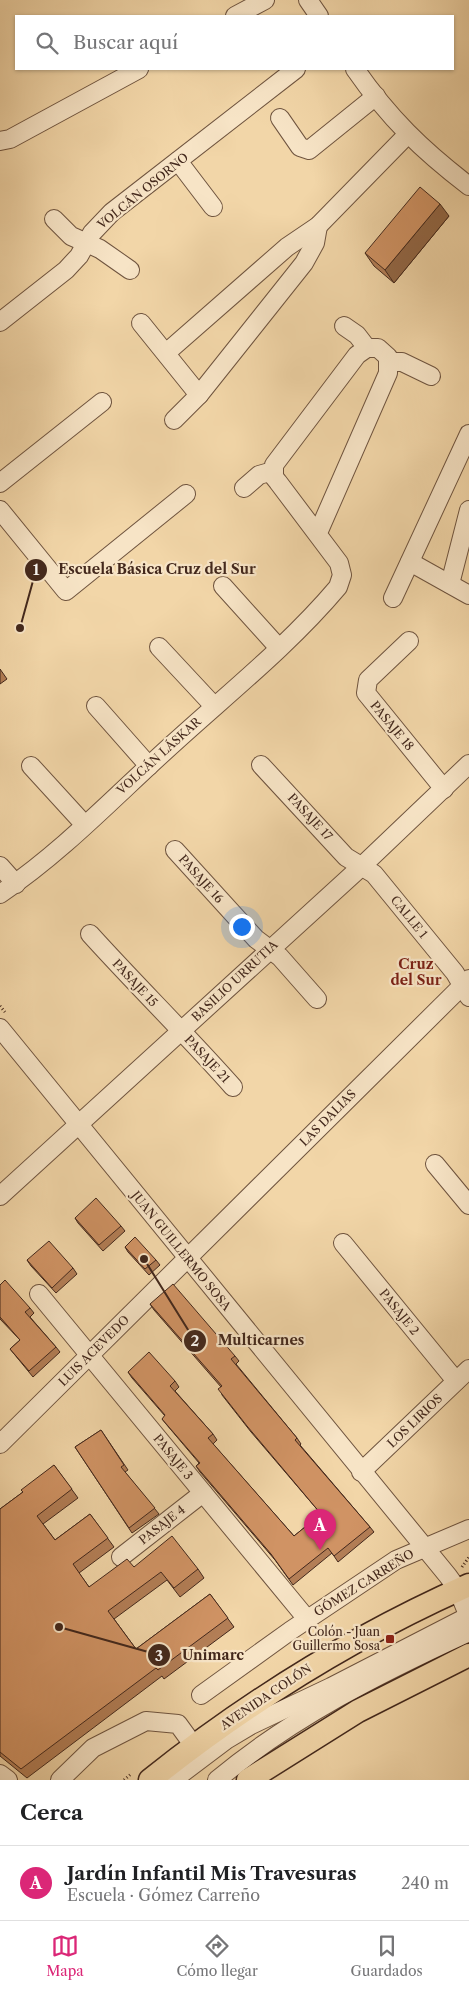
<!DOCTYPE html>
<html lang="es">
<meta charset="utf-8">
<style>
:root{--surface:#fff;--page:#f2f2f2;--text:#202124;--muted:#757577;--line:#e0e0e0;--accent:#db2777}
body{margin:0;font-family:"Libre Caslon Text",serif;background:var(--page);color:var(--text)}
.you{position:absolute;left:241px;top:926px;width:18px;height:18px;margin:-12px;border:4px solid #fff;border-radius:50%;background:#1a73e8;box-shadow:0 0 0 8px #1a73e833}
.badge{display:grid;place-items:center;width:32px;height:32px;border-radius:50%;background:var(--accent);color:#fff;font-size:16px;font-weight:700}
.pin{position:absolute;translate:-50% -41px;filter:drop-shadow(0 1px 2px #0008)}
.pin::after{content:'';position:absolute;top:26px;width:18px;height:15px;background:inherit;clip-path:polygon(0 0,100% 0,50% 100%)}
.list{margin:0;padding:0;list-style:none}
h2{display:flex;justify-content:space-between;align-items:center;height:65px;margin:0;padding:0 20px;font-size:21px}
h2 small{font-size:16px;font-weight:400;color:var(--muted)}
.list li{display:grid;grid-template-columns:32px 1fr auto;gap:15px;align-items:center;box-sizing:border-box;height:75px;padding:0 20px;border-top:1px solid var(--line)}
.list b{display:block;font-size:19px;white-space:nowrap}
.list p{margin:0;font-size:16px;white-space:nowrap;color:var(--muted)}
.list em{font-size:16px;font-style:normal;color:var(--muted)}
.icon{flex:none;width:28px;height:28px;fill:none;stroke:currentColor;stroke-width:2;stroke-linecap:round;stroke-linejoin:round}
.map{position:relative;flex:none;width:469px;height:1780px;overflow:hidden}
.search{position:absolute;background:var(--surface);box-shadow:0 1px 4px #0004;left:15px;right:15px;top:15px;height:55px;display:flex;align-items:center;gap:12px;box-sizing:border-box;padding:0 18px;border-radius:0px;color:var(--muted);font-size:19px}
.sheet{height:140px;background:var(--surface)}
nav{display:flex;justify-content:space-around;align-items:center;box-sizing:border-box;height:70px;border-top:1px solid var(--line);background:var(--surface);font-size:14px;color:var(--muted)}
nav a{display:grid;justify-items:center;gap:2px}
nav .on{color:var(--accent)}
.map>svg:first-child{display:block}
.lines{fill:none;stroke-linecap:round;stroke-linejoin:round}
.minor-casing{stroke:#6f543f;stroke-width:20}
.major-casing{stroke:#43281c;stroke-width:25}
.path{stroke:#43281c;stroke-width:3;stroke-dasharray:1 2.5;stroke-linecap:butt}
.minor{stroke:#f7e4c6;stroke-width:18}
.major{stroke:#f2d6a8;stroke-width:22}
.wall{fill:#b37e56;stroke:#43281c}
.shaded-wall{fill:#926746;stroke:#43281c}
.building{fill:#d09364;stroke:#43281c}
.poi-dot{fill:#8f2418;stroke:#f7e4c6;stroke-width:2}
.labels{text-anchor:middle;stroke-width:4.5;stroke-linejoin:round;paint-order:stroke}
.street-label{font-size:12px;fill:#43281c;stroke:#f7e4c6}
.poi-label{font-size:12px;fill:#43281c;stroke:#f7e4c6;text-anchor:end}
.neighbourhood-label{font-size:14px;font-weight:bold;fill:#7a1f14;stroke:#f7e4c6}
.leader{fill:none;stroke:#43281c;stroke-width:2}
.callout-dot{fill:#43281c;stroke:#f7e4c6;stroke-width:2}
.mark-label{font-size:15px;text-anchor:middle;font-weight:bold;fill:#fff}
.callout-label{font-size:14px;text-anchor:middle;font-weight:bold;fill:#43281c;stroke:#f7e4c6;stroke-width:4.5;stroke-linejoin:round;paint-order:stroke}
</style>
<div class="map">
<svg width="469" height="1780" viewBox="0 0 469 1780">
<rect width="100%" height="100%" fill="#f2d6a8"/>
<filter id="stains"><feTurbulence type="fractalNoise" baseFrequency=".004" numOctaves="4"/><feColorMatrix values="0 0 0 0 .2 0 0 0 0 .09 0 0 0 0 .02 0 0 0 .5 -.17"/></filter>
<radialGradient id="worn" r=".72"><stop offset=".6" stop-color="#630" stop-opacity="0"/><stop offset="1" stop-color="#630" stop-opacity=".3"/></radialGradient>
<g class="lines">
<g class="minor-casing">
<g id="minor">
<polyline points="308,0 319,16"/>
<polyline points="235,16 265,0"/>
<path d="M355,69C389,118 422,150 469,186"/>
<polyline points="280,118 300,147 309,150 376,96"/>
<polyline points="0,141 10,139 139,69"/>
<polyline points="178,161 213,207"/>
<polyline points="54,219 71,236 100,249 130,270"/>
<polyline points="0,322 66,270 79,256 92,233 112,212 296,69"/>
<polyline points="141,323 199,395"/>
<polyline points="344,326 357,335 367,348"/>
<polyline points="166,353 287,247 318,226 407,135"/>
<polyline points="389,362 402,362 431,376"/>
<polyline points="174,420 199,395 304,263 315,243 318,226"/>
<polyline points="0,483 102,402"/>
<polyline points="244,488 259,475 273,471"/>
<polyline points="0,510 66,591 186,494"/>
<polyline points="410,562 469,595"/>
<polyline points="450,584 469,510"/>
<polyline points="223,586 278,647"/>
<polyline points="393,598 469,434"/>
<polyline points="409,641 368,680 366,693 444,789"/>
<polyline points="159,647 214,706"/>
<polyline points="96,706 149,766"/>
<polyline points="261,765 346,857 374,874 455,973 469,997"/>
<polyline points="31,766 84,824"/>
<polyline points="175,850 256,939 280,957 317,999"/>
<polyline points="0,866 16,884"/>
<path d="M0,894C64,851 118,793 175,742C230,692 290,644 338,587L342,575L339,563L278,482L274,477V465L357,355L367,348H378L388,357V373L318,533"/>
<path d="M90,934C137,986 187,1035 233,1087"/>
<polyline points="0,1028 448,1576 458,1590 469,1617"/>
<polyline points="435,1164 469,1205"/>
<polyline points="0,1196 362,866 469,764"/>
<polyline points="343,1243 456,1381"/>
<polyline points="39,1294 307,1619"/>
<polyline points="0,1444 469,979"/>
<polyline points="361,1472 469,1369"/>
<polyline points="121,1557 203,1493"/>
<polyline points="201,1695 290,1631 396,1560 469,1529"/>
<polyline points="0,1774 8,1780"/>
<polyline points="60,1780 93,1748 146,1721 178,1724 194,1746"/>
<polyline points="173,1780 226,1740 251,1725 331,1687 469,1616"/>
<path d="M217,1780C292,1717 380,1673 469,1632"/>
</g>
</g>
<g class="major-casing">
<g id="major">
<path d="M150,1780C248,1702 354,1636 469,1585"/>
<polyline points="248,1780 358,1711 469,1655"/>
</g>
</g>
<g class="path">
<polyline points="0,1006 5,1012"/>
<polyline points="462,1567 469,1557"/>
<polyline points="124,1780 131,1774"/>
</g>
<use href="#minor" class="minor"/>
<use href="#major" class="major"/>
</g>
<g class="wall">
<polygon points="449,216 394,283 374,266 365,253"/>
<polygon points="0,669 7,679 0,684"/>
<polygon points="75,1218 121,1226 125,1231 103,1251 78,1223"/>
<polygon points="125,1247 156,1260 160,1265 149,1275 128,1252"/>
<polygon points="27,1260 73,1268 77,1274 56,1293 31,1266"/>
<polygon points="0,1285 30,1308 34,1313 30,1317 56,1347 60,1352 33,1377 10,1349 20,1340 0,1319"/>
<polygon points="150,1304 235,1356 239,1361 236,1364 297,1438 301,1444 300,1445 370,1527 374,1532 338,1562 332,1553 293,1585 275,1560 200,1472 196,1466 199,1463 166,1424 162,1419 165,1416 132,1378 128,1372 175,1381 179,1387 175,1391 213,1434 217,1440 213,1444 294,1536 321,1514 251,1432 222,1395 221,1387 154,1310"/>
<polygon points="101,1430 128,1470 125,1472 159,1514 132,1533 75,1447"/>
<polygon points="54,1465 78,1498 43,1524 55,1540 90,1514 114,1547 79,1573 89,1587 134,1567 198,1569 204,1578 180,1597 167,1580 114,1619 136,1649 210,1594 234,1627 164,1679 162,1676 27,1778 0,1756 0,1509 23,1492"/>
</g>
<polygon class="shaded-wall" points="440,204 449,216 394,283 385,270"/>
<g class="building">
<polygon points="420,187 440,204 385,270 365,253"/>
<polygon points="96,1198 121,1226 99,1245 75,1218"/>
<polygon points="135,1237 156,1260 145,1269 125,1247"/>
<polygon points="49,1241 73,1268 52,1288 27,1260"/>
<polygon points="5,1280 30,1308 25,1312 56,1347 29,1371 10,1349 20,1340 0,1317 0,1285"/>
<polygon points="173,1284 235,1356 231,1359 297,1438 295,1440 370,1527 334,1556 328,1548 289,1579 271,1554 196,1466 200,1463 162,1419 165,1415 128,1372 149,1352 175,1381 170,1386 213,1434 208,1438 294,1536 321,1514 247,1426 218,1389 222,1386 150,1304"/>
<polygon points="101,1430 124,1465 121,1467 155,1508 129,1528 75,1447"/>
<polygon points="54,1465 72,1489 37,1516 55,1540 90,1514 108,1538 73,1564 89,1587 127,1559 134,1567 172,1536 198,1569 174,1588 161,1572 108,1611 136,1649 210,1594 228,1618 158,1670 156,1668 21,1769 0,1752 0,1509 23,1492 21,1490"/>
</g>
<rect class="poi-dot" x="385" y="1634" width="10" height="10" rx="2.5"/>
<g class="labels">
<g class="street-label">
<text transform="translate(143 191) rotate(-39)" y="4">VOLCÁN OSORNO</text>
<text transform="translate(392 726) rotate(50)" y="4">PASAJE 18</text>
<text transform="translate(159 756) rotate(-42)" y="4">VOLCÁN LÁSKAR</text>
<text transform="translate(310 817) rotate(47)" y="4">PASAJE 17</text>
<text transform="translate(201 879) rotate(48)" y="4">PASAJE 16</text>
<text transform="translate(409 917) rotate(51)" y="4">CALLE 1</text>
<text transform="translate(235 981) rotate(-43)" y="4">BASILIO URRUTIA</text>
<text transform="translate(135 983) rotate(47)" y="4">PASAJE 15</text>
<text transform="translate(207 1059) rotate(47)" y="4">PASAJE 21</text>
<text transform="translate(328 1118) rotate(-45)" y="4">LAS DALIAS</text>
<text transform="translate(181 1251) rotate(51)" y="4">JUAN GUILLERMO SOSA</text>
<text transform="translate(399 1312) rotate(51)" y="4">PASAJE 2</text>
<text transform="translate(94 1351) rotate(-45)" y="4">LUIS ACEVEDO</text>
<text transform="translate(415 1421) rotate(-44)" y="4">LOS LIRIOS</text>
<text transform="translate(173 1457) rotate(51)" y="4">PASAJE 3</text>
<text transform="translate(162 1525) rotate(-38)" y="4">PASAJE 4</text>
<text transform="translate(364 1583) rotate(-32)" y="4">GÓMEZ CARREÑO</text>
<text transform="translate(266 1697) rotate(-34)" y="4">AVENIDA COLÓN</text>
</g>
<g class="poi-label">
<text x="380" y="1636">Colón - Juan<tspan x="380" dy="14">Guillermo Sosa</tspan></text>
</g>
<g class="neighbourhood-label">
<text x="416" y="969">Cruz<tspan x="416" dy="16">del Sur</tspan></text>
</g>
</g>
<path class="leader" d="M20 628L36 570M144 1259L195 1341M59 1627L159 1655"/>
<g class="callout-dot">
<circle cx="20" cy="628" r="5"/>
<circle cx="144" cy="1259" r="5"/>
<circle cx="59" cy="1627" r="5"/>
<circle cx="36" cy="570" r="12"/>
<circle cx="195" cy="1341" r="12"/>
<circle cx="159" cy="1655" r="12"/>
</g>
<g class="mark-label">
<text x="36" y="575">1</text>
<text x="195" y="1346">2</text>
<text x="159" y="1661">3</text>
</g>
<g class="callout-label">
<text x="157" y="574">Escuela Básica Cruz del Sur</text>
<text x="261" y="1345">Multicarnes</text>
<text x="213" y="1660">Unimarc</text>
</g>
<rect width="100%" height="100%" filter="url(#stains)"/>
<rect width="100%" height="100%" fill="url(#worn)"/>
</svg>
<div class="you"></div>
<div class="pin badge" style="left:320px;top:1550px">A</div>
<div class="search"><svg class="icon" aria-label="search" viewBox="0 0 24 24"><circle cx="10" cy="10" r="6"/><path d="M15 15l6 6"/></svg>Buscar aquí</div>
</div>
<section class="sheet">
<h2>Cerca<small></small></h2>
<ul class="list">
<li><span class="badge">A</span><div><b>Jardín Infantil Mis Travesuras</b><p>Escuela · Gómez Carreño</p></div><em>240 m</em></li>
</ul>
</section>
<nav>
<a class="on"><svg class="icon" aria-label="map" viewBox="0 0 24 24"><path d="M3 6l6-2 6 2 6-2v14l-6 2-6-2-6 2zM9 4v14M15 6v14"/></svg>Mapa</a>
<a><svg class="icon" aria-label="directions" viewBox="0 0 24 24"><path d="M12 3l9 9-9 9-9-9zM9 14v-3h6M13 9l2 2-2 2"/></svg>Cómo llegar</a>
<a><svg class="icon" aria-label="saved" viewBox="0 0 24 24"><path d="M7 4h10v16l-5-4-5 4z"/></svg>Guardados</a>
</nav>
